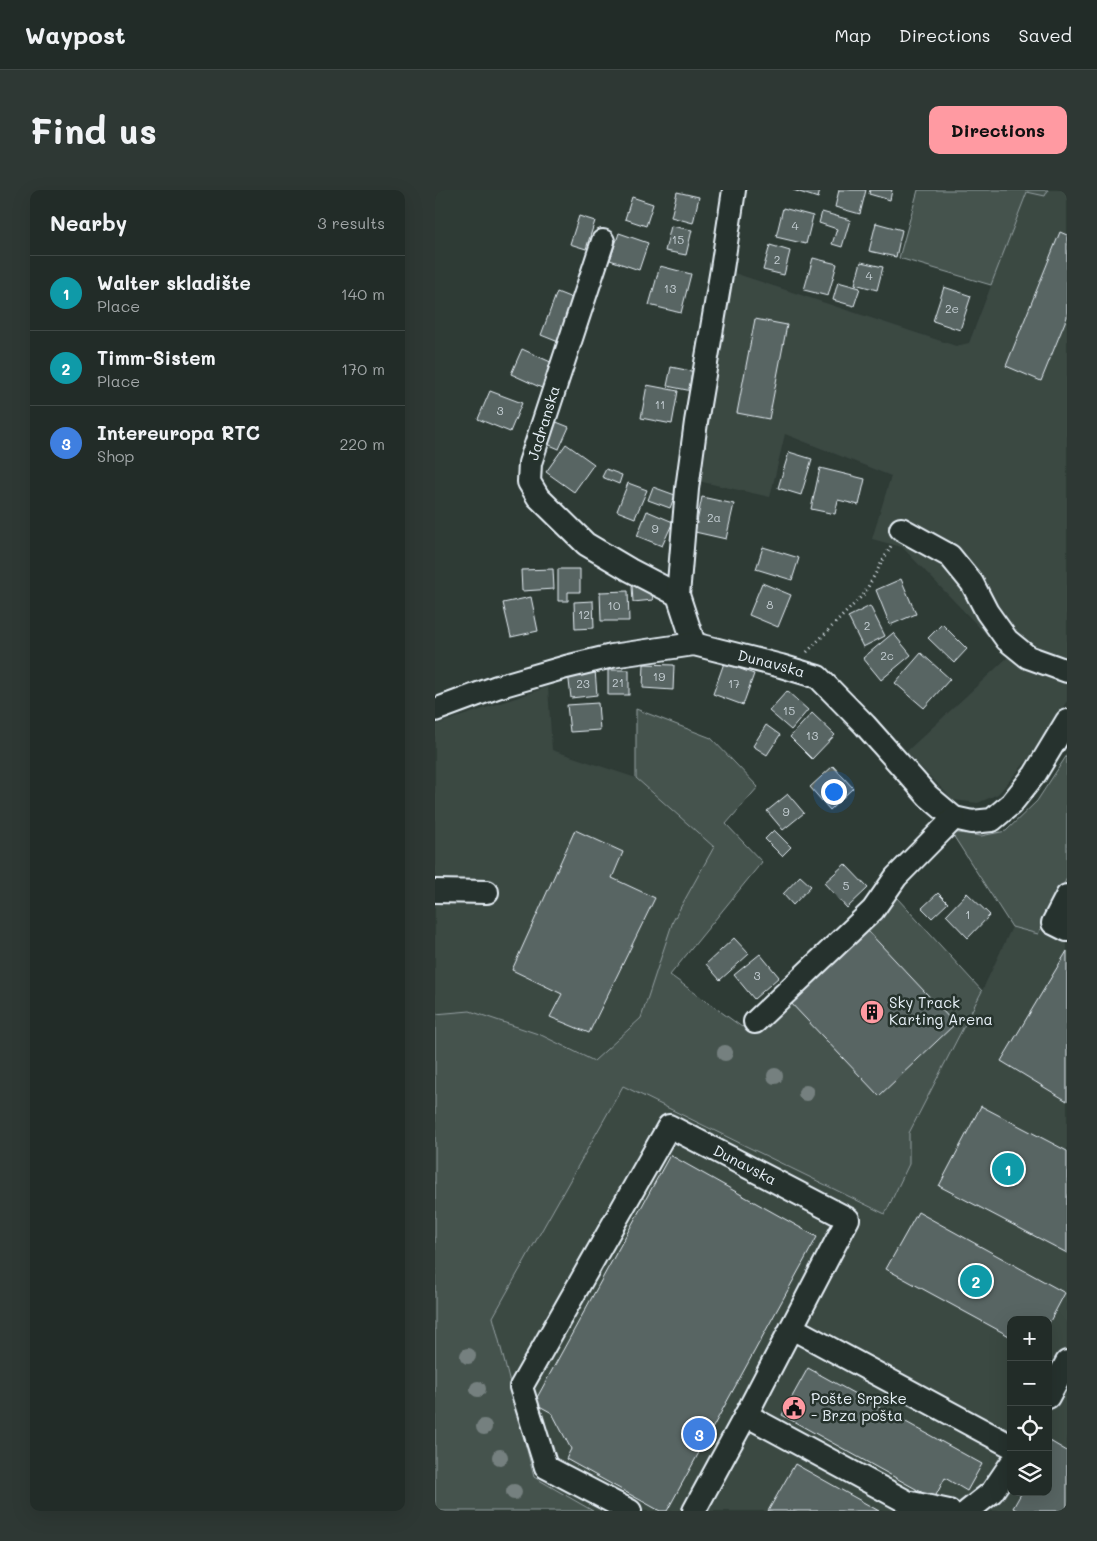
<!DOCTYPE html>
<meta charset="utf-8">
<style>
:root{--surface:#222c28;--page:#2e3834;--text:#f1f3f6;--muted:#a2a7a8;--line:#3f4845;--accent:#ff9aa2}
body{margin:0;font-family:Mali,sans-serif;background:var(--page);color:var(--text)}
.controls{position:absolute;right:15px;bottom:15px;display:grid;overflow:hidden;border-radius:10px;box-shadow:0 5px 20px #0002}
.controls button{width:45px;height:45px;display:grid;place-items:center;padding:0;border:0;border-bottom:1px solid var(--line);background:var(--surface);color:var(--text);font:25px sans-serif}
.you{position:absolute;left:398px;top:601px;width:18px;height:18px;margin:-12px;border:4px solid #fff;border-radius:50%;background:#1a73e8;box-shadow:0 0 0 8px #1a73e833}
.badge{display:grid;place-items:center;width:32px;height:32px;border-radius:50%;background:var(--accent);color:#fff;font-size:16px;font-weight:700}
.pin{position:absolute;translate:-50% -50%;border:2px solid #fff;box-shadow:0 1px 5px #0006}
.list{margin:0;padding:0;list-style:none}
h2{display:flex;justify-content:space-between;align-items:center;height:65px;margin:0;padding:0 20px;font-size:21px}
h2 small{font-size:16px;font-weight:400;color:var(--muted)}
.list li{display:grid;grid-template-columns:32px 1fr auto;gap:15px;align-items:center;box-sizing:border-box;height:75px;padding:0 20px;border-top:1px solid var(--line)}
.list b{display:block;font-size:19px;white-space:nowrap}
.list p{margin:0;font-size:16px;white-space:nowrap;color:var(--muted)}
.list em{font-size:16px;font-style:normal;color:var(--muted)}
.icon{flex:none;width:28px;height:28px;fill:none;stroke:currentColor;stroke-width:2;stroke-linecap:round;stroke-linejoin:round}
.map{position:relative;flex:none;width:632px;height:1321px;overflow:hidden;border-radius:10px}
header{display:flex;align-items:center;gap:30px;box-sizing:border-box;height:70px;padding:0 25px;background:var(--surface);border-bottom:1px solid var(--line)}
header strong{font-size:24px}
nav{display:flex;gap:28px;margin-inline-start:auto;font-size:18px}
.intro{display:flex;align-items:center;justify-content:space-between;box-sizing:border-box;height:120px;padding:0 30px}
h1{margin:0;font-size:35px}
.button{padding:12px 22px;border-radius:10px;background:var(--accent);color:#111;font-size:18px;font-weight:700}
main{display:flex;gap:30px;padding:0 30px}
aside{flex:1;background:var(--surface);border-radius:10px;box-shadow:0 5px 20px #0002}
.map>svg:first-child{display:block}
.built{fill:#3b4843;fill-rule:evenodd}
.green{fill:#45524e;stroke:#96a2a3}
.building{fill:#596563;stroke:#e8f1f8}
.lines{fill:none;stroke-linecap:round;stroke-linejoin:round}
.minor-casing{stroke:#e8f1f8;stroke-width:26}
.path{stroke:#e8f1f8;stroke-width:3;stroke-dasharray:1 4;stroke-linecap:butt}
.minor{stroke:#26332d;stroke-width:22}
.tree{fill:#75807f}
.labels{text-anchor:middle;stroke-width:5;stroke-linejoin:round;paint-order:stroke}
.number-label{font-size:12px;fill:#c4ced3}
.street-label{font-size:15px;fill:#e8f1f8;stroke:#26332d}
.poi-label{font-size:15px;fill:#e8f1f8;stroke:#26332d;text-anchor:start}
</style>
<header>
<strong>Waypost</strong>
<nav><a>Map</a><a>Directions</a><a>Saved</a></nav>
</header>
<div class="intro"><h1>Find us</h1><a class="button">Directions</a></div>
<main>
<aside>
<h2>Nearby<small>3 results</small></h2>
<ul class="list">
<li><span class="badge" style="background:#0f9aa8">1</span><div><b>Walter skladište</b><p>Place</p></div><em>140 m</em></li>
<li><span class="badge" style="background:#0f9aa8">2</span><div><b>Timm-Sistem</b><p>Place</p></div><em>170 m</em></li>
<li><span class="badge" style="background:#3f7fe0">3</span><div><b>Intereuropa RTC</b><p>Shop</p></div><em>220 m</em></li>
</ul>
</aside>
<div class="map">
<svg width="632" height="1321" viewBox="0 0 632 1321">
<rect width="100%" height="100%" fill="#2e3b35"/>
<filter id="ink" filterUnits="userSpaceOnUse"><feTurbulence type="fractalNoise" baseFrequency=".02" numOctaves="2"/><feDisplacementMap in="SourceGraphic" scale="10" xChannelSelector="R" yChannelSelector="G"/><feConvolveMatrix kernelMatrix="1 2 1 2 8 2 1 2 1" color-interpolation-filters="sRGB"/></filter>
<g filter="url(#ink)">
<g class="built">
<polygon points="613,0 632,0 632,511 595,567 563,604 543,613 518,610 471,562 573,467 467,357 437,349 456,286 350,244 335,307 254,289 287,79 521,156 534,153 592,2 610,6"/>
<polygon points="113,497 117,560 201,588 279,657 238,731 206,828 159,871 106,845 35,821 0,824 0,535"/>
<path d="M632,688V1321H158L99,1287L58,1127L188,896L450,1024L474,974V943L547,801L577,737L603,744ZM576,1130H613V1302H576Z"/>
</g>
<g class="green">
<polygon points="483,0 613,0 610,6 592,2 556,95 464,68"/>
<polygon points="201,519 276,548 323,597 291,634 327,672 235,785 307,837 452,697 547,801 474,943 474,974 450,1024 188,896 58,1127 99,1287 158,1321 0,1321 0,824 35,821 106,845 159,871 206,828 238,731 279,657 201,588"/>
<polygon points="632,565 632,688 603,744 577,737 516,642 546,646 571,641 602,611"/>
</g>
<g class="building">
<polygon points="358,0 385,0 383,8"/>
<polygon points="404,0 431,0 425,24 400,17"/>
<polygon points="435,0 457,0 455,10 434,4"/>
<polygon points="242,2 264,7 258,33 236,27"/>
<polygon points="197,7 218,14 211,36 190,29"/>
<polygon points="348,18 378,26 371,54 341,47"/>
<polygon points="387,22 415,30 407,57 397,54 402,39 384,33"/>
<polygon points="144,26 160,31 151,59 135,54"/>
<polygon points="441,33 467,40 461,67 434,61"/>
<polygon points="236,36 257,40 251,65 230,61"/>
<polygon points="625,42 632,45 632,127 606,191 571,176"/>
<polygon points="184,43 213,53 204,80 175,70"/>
<polygon points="335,55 355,61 349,85 328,80"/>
<polygon points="378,68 402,74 393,106 369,100"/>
<polygon points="426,72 448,77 442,100 420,94"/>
<polygon points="225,76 256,84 246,123 214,115"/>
<polygon points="403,92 425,98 419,116 398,110"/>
<polygon points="509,97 536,106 525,140 498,131"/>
<polygon points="122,102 142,110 126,153 106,145"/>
<polygon points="320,129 352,135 334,229 302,223"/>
<polygon points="87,159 120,174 109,199 76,184"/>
<polygon points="236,177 261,182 257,201 232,196"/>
<polygon points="212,195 243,201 237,234 206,228"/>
<polygon points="55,201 87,213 75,242 43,229"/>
<polygon points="119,231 134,237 124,259 110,253"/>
<polygon points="131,254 159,274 139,302 111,282"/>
<polygon points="354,262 377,269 366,305 343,298"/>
<polygon points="385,278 430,289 424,315 403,310 400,324 376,319"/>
<polygon points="171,279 187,285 184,294 167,287"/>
<polygon points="193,293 212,300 200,328 182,321"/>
<polygon points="218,297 240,305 235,318 213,310"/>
<polygon points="267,307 299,314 291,349 260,342"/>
<polygon points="212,321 238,332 227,356 202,346"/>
<polygon points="328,357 364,368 357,390 321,379"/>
<polygon points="118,379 119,399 87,401 86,380"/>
<polygon points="123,379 145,379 145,402 133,402 133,411 123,411"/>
<polygon points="466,389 481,424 455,435 441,400"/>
<polygon points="327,393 356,405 343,437 314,425"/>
<polygon points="216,394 218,410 198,412 197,396"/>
<polygon points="193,401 194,431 166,431 165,402"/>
<polygon points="96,407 103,441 76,447 68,413"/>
<polygon points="158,411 159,438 140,439 139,412"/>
<polygon points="435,416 450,446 428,457 413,427"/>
<polygon points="507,434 532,459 519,473 493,448"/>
<polygon points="458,443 476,465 446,490 428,468"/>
<polygon points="486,463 515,489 489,518 460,493"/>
<polygon points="289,473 319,484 308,515 278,504"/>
<polygon points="209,474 239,475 238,500 208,498"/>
<polygon points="160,480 162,505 136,508 133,482"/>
<rect x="173" y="480" width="21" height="25"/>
<polygon points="352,501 373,520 356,540 334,521"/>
<polygon points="163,513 165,540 135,542 132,515"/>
<polygon points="377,523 400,545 377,569 355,547"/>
<polygon points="331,535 345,545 332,565 318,556"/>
<polygon points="398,576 418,598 395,620 375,597"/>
<polygon points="353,604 369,623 348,640 332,621"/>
<polygon points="140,640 188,662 177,688 220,708 154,843 115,827 127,804 77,780"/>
<polygon points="339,640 356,657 347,666 330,649"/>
<polygon points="410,674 433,698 412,718 389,693"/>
<polygon points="365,686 376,696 358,715 348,704"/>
<polygon points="503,703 513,713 497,728 487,718"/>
<polygon points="532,703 555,725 533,748 511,725"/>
<polygon points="430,738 520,834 444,906 353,810"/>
<polygon points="299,748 314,764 285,790 271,774"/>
<polygon points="632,761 632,911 566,871"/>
<polygon points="325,764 344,787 319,809 299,785"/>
<polygon points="546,916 632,961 632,1063 504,996"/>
<polygon points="235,965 382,1047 232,1321 225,1321 131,1269 136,1259 117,1223 99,1213"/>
<polygon points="483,1022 630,1103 613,1135 613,1130 576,1130 576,1147 451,1079"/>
<polygon points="373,1178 547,1274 532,1301 510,1288 499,1309 347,1225"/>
<polygon points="615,1251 632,1261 632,1321 583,1321 578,1318 587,1302 613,1302 613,1255"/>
<polygon points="360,1274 444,1321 333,1321"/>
</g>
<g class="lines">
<g class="minor-casing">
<g id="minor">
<polyline points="168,51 95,273 94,292 103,307 151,354 195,380 243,405"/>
<polyline points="466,339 515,366 537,393 552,422 572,450 593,467 632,481"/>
<polyline points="259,454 243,405 252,299 261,232 287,79 299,0"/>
<path id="s1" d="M0,520L62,497L131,477L177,466L259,454L346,476L383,487L430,535L493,606L519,628L537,632L557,630L576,614L600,584L632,531"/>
<polyline points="0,701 52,702"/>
<polyline points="632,706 618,733 632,740"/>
<polyline points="320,832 438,720 461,687 519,628"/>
<polyline points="357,1138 576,1256"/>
<polyline points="613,1207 632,1172"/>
<polyline points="311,1225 472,1312 514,1321"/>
<path id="s2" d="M195,1321L111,1277L86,1197L234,936L413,1029L311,1225L259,1321"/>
<polyline points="533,1321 557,1302 576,1274"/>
</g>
</g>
<polyline class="path" points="372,462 429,404 456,356"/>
<use href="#minor" class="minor"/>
</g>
<g class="tree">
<circle cx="290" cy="863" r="8"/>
<circle cx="340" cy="886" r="8"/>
<circle cx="371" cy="903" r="8"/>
<circle cx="33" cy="1166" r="8"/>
<circle cx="43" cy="1199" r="8"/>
<circle cx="49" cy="1237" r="8"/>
<circle cx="65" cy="1267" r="8"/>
<circle cx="79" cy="1302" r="8"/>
</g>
</g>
<defs>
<g id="building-disc" transform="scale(1.25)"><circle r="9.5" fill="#ff9aa2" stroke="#26332d"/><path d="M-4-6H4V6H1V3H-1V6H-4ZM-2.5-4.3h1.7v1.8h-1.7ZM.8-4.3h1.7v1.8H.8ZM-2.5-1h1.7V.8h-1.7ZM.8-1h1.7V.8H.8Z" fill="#111"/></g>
<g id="civic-disc" transform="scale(1.25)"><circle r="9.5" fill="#ff9aa2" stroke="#26332d"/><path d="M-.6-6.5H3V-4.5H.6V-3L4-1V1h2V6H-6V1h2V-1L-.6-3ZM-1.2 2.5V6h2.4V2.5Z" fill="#111"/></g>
</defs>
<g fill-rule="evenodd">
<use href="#building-disc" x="437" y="822"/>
<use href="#civic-disc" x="359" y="1218"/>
</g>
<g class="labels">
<g class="number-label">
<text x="360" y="40">4</text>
<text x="243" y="54">15</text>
<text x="342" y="74">2</text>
<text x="434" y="90">4</text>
<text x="235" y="103">13</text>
<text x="517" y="123">2e</text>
<text x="225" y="219">11</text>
<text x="65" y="225">3</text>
<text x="279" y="332">2a</text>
<text x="220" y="343">9</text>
<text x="335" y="419">8</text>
<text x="179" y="420">10</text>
<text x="149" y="429">12</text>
<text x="432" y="440">2</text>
<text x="452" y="470">2c</text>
<text x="224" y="491">19</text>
<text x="183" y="497">21</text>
<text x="148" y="498">23</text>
<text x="299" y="498">17</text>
<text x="354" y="525">15</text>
<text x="377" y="550">13</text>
<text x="351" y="626">9</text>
<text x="411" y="700">5</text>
<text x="533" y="729">1</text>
<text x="322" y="790">3</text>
</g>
<g class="street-label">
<text transform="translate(109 233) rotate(-73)" y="5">Jadranska</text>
<text dy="5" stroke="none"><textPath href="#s1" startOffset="348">Dunavska</textPath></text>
<text dy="5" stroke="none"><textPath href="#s2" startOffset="564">Dunavska</textPath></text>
</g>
<g class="poi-label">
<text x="454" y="818">Sky Track<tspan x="454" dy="17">Karting Arena</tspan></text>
<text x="376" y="1214">Pošte Srpske<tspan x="376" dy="17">- Brza pošta</tspan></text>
</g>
</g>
</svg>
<div class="controls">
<button>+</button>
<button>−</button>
<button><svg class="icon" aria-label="locate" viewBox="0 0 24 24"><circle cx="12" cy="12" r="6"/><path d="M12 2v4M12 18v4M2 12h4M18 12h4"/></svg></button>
<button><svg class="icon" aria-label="layers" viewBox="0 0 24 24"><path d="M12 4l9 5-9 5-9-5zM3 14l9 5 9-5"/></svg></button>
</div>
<div class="you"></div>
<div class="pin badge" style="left:573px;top:979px;background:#0f9aa8">1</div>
<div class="pin badge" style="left:541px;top:1091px;background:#0f9aa8">2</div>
<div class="pin badge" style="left:264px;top:1244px;background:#3f7fe0">3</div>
</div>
</main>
